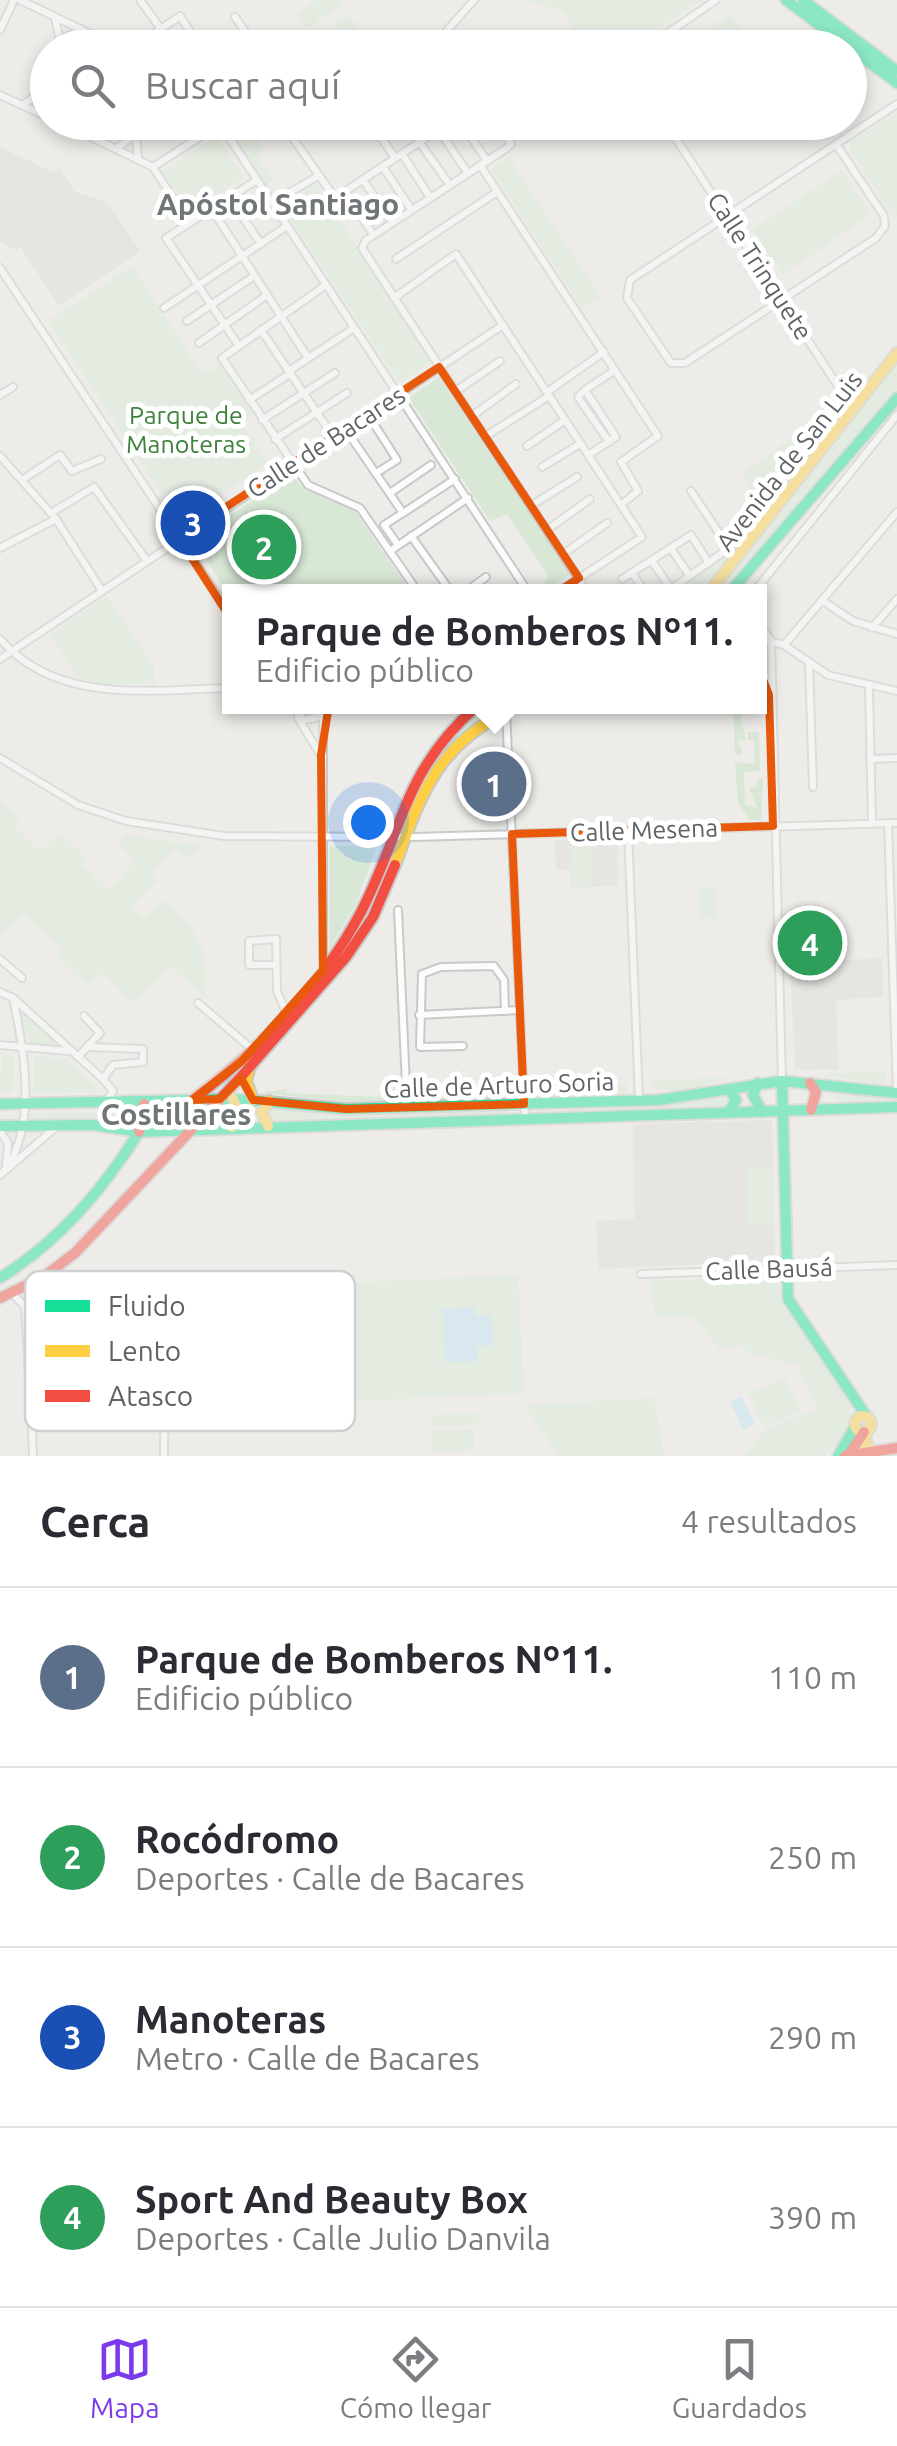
<!DOCTYPE html>
<html lang="es">
<meta charset="utf-8">
<style>
:root{--surface:#fff;--page:#f2f2f3;--text:#2b2b33;--muted:#7c7c81;--line:#e1e1e2;--accent:#7c3aed}
body{margin:0;font-family:Ubuntu,sans-serif;background:var(--page);color:var(--text)}
.you{position:absolute;left:368px;top:822px;width:35px;height:35px;margin:-25px;border:8px solid #fff;border-radius:50%;background:#1a73e8;box-shadow:0 0 0 15px #1a73e833}
.badge{display:grid;place-items:center;width:65px;height:65px;border-radius:50%;background:var(--accent);color:#fff;font-size:32px;font-weight:700}
.pin{position:absolute;translate:-50% -50%;border:5px solid #fff;box-shadow:0 2px 10px #0006}
.popup{position:absolute;left:222px;top:584px;width:545px;height:130px;box-sizing:border-box;display:grid;place-content:center;border-radius:0px;background:var(--surface);filter:drop-shadow(0 2px 8px #0005);font-size:32px;white-space:nowrap;color:var(--muted)}
.popup b{font-size:38px;color:var(--text)}
.popup::after{content:'';position:absolute;left:50%;top:100%;margin-left:-20px;border:20px solid transparent;border-top-color:var(--surface)}
.list{margin:0;padding:0;list-style:none}
h2{display:flex;justify-content:space-between;align-items:center;height:130px;margin:0;padding:0 40px;font-size:42px}
h2 small{font-size:32px;font-weight:400;color:var(--muted)}
.list li{display:grid;grid-template-columns:65px 1fr auto;gap:30px;align-items:center;box-sizing:border-box;height:180px;padding:0 40px;border-top:2px solid var(--line)}
.list b{display:block;font-size:38px;white-space:nowrap}
.list p{margin:0;font-size:32px;white-space:nowrap;color:var(--muted)}
.list em{font-size:32px;font-style:normal;color:var(--muted)}
.icon{flex:none;width:55px;height:55px;fill:none;stroke:currentColor;stroke-width:2;stroke-linecap:round;stroke-linejoin:round}
.map{position:relative;flex:none;width:897px;height:1456px;overflow:hidden}
.search{position:absolute;background:var(--surface);box-shadow:0 5px 15px #0003;left:30px;right:30px;top:30px;height:110px;display:flex;align-items:center;gap:25px;box-sizing:border-box;padding:0 35px;border-radius:55px;color:var(--muted);font-size:38px}
.sheet{height:850px;background:var(--surface)}
nav{display:flex;justify-content:space-around;align-items:center;box-sizing:border-box;height:140px;border-top:2px solid var(--line);background:var(--surface);font-size:28px;color:var(--muted)}
nav a{display:grid;justify-items:center;gap:5px}
nav .on{color:var(--accent)}
.map>svg:first-child{display:block}
.education{fill:#dddbd8}
.green{fill:#d9e8d6}
.water{fill:#c1e2f4}
.lines{fill:none;stroke-linecap:round;stroke-linejoin:round}
.street-casing{stroke:#c8c9c9;stroke-width:10}
.fast-casing{stroke:#c7c9c8;stroke-width:14}
.slow-casing{stroke:#c7c9c8;stroke-width:14}
.jam-casing{stroke:#c7c9c8;stroke-width:14}
.street{stroke:#fcfcfc;stroke-width:6}
.fast{stroke:#16e098;stroke-width:10}
.slow{stroke:#ffcf43;stroke-width:10}
.jam{stroke:#f24e42;stroke-width:10}
.marked{fill:none;stroke:#e8590c;stroke-width:8;stroke-linejoin:round}
.labels{text-anchor:middle;stroke-width:10;stroke-linejoin:round;paint-order:stroke}
.street-label{font-size:25px;fill:#5f6366;stroke:#fff}
.park-label{font-size:25px;fill:#3e803c;stroke:#fff}
.quarter-label{font-size:30px;font-weight:bold;fill:#707578;stroke:#fff}
.key{fill:#fff;stroke:#cfd0d1;stroke-width:2.5}
.key-label{font-size:28px;fill:#5f6366}
</style>
<div class="map">
<svg width="897" height="1456" viewBox="0 0 897 1456">
<rect width="100%" height="100%" fill="#edece9"/>
<g class="education">
<polygon points="0,147 52,172 60,168 75,192 107,202 140,251 59,306 20,246 17,250 0,242"/>
<polygon points="617,838 618,886 571,888 570,870 556,870 555,840"/>
<polygon points="882,958 883,997 836,1000 839,1069 795,1070 790,963"/>
<polygon points="772,1120 775,1261 599,1269 596,1221 634,1219 633,1124"/>
</g>
<g class="green">
<polygon points="317,0 340,0 342,4 306,29 297,14"/>
<polygon points="525,0 702,0 626,47 586,48 562,11"/>
<polygon points="349,15 366,40 355,47 335,24"/>
<polygon points="731,15 752,47 721,47 709,30"/>
<polygon points="897,113 897,216 894,218 850,150 851,142"/>
<polygon points="222,123 264,123 271,133 259,141 264,149 256,153 273,180 264,185"/>
<polygon points="217,136 244,178 190,213 163,171"/>
<polygon points="512,155 513,165 601,296 582,308 491,169"/>
<polygon points="842,170 871,215 782,275 752,230"/>
<polygon points="316,184 433,361 400,383 285,211 283,207"/>
<polygon points="132,266 203,375 221,364 254,414 241,423 267,464 180,521 48,321"/>
<polygon points="897,357 897,393 725,591 717,591"/>
<polygon points="440,376 570,574 547,591 542,587 549,577 507,514 490,521 409,398"/>
<polygon points="840,404 764,508 742,473"/>
<polygon points="291,475 305,489 356,512 410,591 229,592 229,596 194,539"/>
<polygon points="734,545 738,550 698,591 672,592"/>
<polygon points="107,596 154,666 155,684 100,684 79,678 50,635"/>
<polygon points="733,707 745,709 741,718 746,740 738,741 743,755 735,755"/>
<path d="M475,713L480,721L434,762L401,818C416,776 439,740 475,713Z"/>
<polygon points="748,732 759,732 760,771 744,772 745,804 757,808 749,788 757,787 757,779 763,778 761,820 749,820 738,802 735,762 755,764 754,740 748,740"/>
<path d="M0,801L19,819L14,826L40,851L60,833L88,859L83,865L109,889L135,861L118,843L126,835L201,846L188,858L175,848L151,872L157,881L130,908L144,918L162,900C204,935 205,944 205,997L171,967L132,1003L103,973L88,986L56,957L63,949L23,913L0,936Z"/>
<polygon points="571,842 591,842 591,886 572,886"/>
<polygon points="330,846 377,846 355,906 329,950"/>
<polygon points="715,887 716,918 700,918 699,888"/>
<polygon points="19,1009 55,1043 53,1047 30,1044"/>
<polygon points="2,1053 15,1056 12,1092 0,1091"/>
<polygon points="35,1056 67,1059 100,1091 33,1094"/>
<polygon points="886,1072 884,1084 827,1077 828,1073"/>
<polygon points="731,1077 685,1091 651,1089 652,1081"/>
<polygon points="568,1082 569,1095 538,1096 532,1092 532,1084"/>
<polygon points="570,1082 626,1083 627,1090 625,1094 570,1095"/>
<polygon points="512,1083 512,1094 507,1097 425,1100 420,1095 420,1086"/>
<polygon points="394,1086 393,1101 342,1101 258,1093 287,1089 287,1093 383,1097 384,1087"/>
<polygon points="842,1092 897,1096 897,1101 840,1103 835,1098"/>
<polygon points="721,1095 733,1100 727,1107 532,1110 676,1104"/>
<polygon points="206,1106 190,1120 153,1125 148,1118 153,1109"/>
<polygon points="273,1106 352,1113 509,1109 509,1114 274,1121 268,1118 267,1110"/>
<polygon points="136,1111 133,1125 27,1117 31,1113"/>
<polygon points="772,1168 773,1224 748,1225 746,1169"/>
<polygon points="518,1275 524,1393 242,1406 237,1288"/>
<polygon points="778,1277 782,1305 852,1401 850,1429 825,1456 743,1456 764,1431 817,1408 797,1365 752,1354 740,1345 720,1350 692,1316 656,1317 650,1281"/>
<path d="M54,1282L51,1303L164,1295L167,1356L140,1346L44,1351L38,1346C35,1327 33,1306 41,1288Z"/>
<polygon points="785,1377 800,1410 764,1427 748,1393"/>
<polygon points="654,1398 664,1456 559,1456 524,1405"/>
<polygon points="479,1413 479,1424 432,1427 431,1415"/>
<polygon points="473,1429 474,1450 432,1452 431,1431"/>
</g>
<g class="water">
<polygon points="475,1307 476,1316 491,1315 493,1345 477,1346 478,1361 445,1362 443,1309"/>
<polygon points="741,1396 755,1424 743,1430 730,1401"/>
</g>
<g class="lines">
<g class="street-casing">
<g id="street">
<polyline points="20,0 120,48"/>
<polyline points="140,0 161,29"/>
<polyline points="0,30 14,0"/>
<polyline points="60,41 81,29"/>
<polyline points="54,48 60,41 55,18"/>
<polyline points="132,48 180,16 201,48"/>
<polyline points="225,48 246,33 235,17"/>
<polyline points="425,48 442,36 474,0"/>
<polyline points="646,48 716,0"/>
<polyline points="48,53 48,57"/>
<polyline points="0,95 48,117"/>
<polyline points="22,105 48,88"/>
<polyline points="60,122 153,167 189,223"/>
<polyline points="219,122 528,592"/>
<polyline points="314,122 292,137 335,198 450,122"/>
<polyline points="371,122 395,158"/>
<polyline points="430,122 436,132"/>
<polyline points="461,122 487,161"/>
<polyline points="498,122 511,144 507,148 366,240 362,248 587,592"/>
<polyline points="665,122 853,409"/>
<polyline points="439,130 465,169"/>
<polyline points="136,137 138,157"/>
<polyline points="381,138 405,122"/>
<polyline points="420,143 447,181"/>
<polyline points="836,144 884,216 885,226 876,238 685,363 671,363 627,298 630,280 897,104"/>
<polyline points="117,148 153,122"/>
<polyline points="402,154 428,194"/>
<polyline points="480,165 658,436 621,462 638,491 621,505"/>
<polyline points="153,167 220,124"/>
<polyline points="383,167 409,206"/>
<polyline points="363,180 390,219"/>
<polyline points="345,192 371,231"/>
<polyline points="229,197 261,244"/>
<polyline points="272,203 318,176"/>
<polyline points="211,208 308,358"/>
<polyline points="396,259 497,192"/>
<polyline points="0,268 229,613"/>
<polyline points="326,285 222,358 308,485 360,508 418,592"/>
<polyline points="394,298 456,254 642,537 558,592"/>
<polyline points="164,308 287,226"/>
<polyline points="187,321 254,276"/>
<polyline points="261,330 332,435"/>
<polyline points="199,343 267,295"/>
<polyline points="239,346 166,238 257,180"/>
<polyline points="289,371 354,328"/>
<polyline points="585,390 578,397 609,442"/>
<polyline points="456,391 500,361"/>
<polyline points="547,392 604,352"/>
<polyline points="0,395 13,387"/>
<polyline points="249,400 291,373"/>
<polyline points="367,413 397,460 376,473"/>
<polyline points="472,416 516,384"/>
<polyline points="262,420 335,373"/>
<polyline points="344,427 403,513 384,525 398,545"/>
<polyline points="486,436 549,396"/>
<polyline points="275,439 347,393"/>
<polyline points="527,446 565,420"/>
<polyline points="588,455 616,437 585,390 615,370"/>
<polyline points="0,456 56,519 102,591"/>
<polyline points="542,467 580,444"/>
<polyline points="22,480 60,455 72,471 101,459"/>
<polyline points="390,493 431,465"/>
<polyline points="532,505 577,477"/>
<polyline points="51,513 94,487 147,561"/>
<polyline points="403,513 455,479"/>
<polyline points="547,530 590,499"/>
<polyline points="411,536 451,592"/>
<polyline points="0,548 56,519"/>
<polyline points="671,549 690,576"/>
<polyline points="390,551 468,498"/>
<polyline points="563,554 607,523"/>
<polyline points="652,561 671,589"/>
<polyline points="632,573 645,592"/>
<polyline points="622,579 691,535 709,563"/>
<polyline points="465,592 486,577"/>
<polyline points="667,592 729,548 691,491"/>
<polyline points="754,592 897,415"/>
<polyline points="823,601 853,621 897,634"/>
<polyline points="759,624 771,640 782,1081"/>
<polyline points="872,628 897,599"/>
<polyline points="759,638 784,645 828,675 897,691"/>
<path d="M0,639C57,705 150,690 229,688"/>
<polyline points="784,645 897,512"/>
<polyline points="759,653 767,684"/>
<polyline points="0,659 503,325"/>
<polyline points="809,664 813,787"/>
<polyline points="869,687 872,823"/>
<polyline points="291,706 304,720 318,717 324,706"/>
<polyline points="323,711 323,970"/>
<polyline points="506,711 525,1118"/>
<polyline points="298,718 320,754"/>
<polyline points="0,758 78,805 126,821 224,836 414,837 897,823"/>
<polyline points="870,759 897,758"/>
<polyline points="888,823 897,1093"/>
<polyline points="628,831 639,1099"/>
<polyline points="398,910 407,1108"/>
<polyline points="0,959 22,978"/>
<polyline points="276,965 249,965 249,941 276,939 277,991 286,1012"/>
<polyline points="0,992 13,998 103,1079 113,1091 106,1101"/>
<polyline points="198,1003 252,1049"/>
<polyline points="419,1015 520,1010"/>
<polyline points="0,1045 67,1051"/>
<polyline points="463,1046 420,1047 422,974 441,967 494,966 504,980 505,1011"/>
<polyline points="89,1047 143,1049 143,1062 113,1065 103,1079"/>
<polyline points="78,1057 100,1033 84,1016"/>
<polyline points="0,1131 8,1143 6,1165"/>
<path d="M4,1171C38,1127 24,1049 13,998"/>
<polyline points="0,1175 55,1128"/>
<polyline points="641,1274 897,1265"/>
<path d="M34,1283C25,1311 22,1350 53,1361L142,1358C172,1369 163,1428 164,1456"/>
<polyline points="12,1293 25,1307 31,1408"/>
<polyline points="32,1394 34,1374 52,1361"/>
<polyline points="31,1407 33,1456"/>
</g>
</g>
<g class="fast-casing">
<g id="fast">
<polyline points="786,0 897,83"/>
<polyline points="803,0 897,71"/>
<polyline points="730,592 897,398"/>
<polyline points="782,1081 788,1299 867,1417"/>
<polyline points="758,1083 753,1095 762,1112"/>
<polyline points="729,1089 736,1100 729,1112"/>
<polyline points="0,1104 233,1099 346,1109 659,1100 782,1081 897,1093"/>
<polyline points="0,1126 93,1125 139,1132 897,1107"/>
<path d="M0,1278C59,1241 102,1191 139,1132"/>
<polyline points="838,1456 856,1425"/>
</g>
</g>
<g class="slow-casing">
<g id="slow">
<polyline points="709,592 897,353"/>
<path d="M395,865C424,786 437,747 515,706"/>
<polyline points="249,1070 246,1081 253,1100"/>
<polyline points="268,1126 262,1112 269,1101"/>
<polyline points="232,1127 238,1111 233,1099"/>
<circle cx="863" cy="1424" r="8"/>
<polyline points="865,1431 867,1447 873,1451"/>
</g>
</g>
<g class="jam-casing">
<g id="jam">
<polyline points="810,1083 816,1092 811,1110"/>
<path d="M192,1100C259,1050 322,986 361,912C403,831 403,770 477,706"/>
<polyline points="139,1132 144,1104"/>
<polyline points="0,1298 45,1276 76,1252 240,1078 346,957 373,917 395,865"/>
<polyline points="845,1456 897,1448"/>
<polyline points="848,1456 864,1432"/>
</g>
</g>
<use href="#street" class="street"/>
<use href="#fast" class="fast"/>
<use href="#slow" class="slow"/>
<use href="#jam" class="jam"/>
</g>
<path d="M0 0H897V1456H0ZM439,367L579,578L540,604L553,639L554,690L698,625L747,637L769,695L773,826L512,834L524,1104L346,1109L253,1100L241,1078L220,1099L192,1100L242,1061L323,970L321,755L332,686H274L179,538Z" fill="#edece9" fill-opacity=".55" fill-rule="evenodd"/>
<path class="marked" d="M439,367L579,578L540,604L553,639L554,690L698,625L747,637L769,695L773,826L512,834L524,1104L346,1109L253,1100L241,1078L220,1099L192,1100L242,1061L323,970L321,755L332,686H274L179,538Z"/>
<g class="labels">
<g class="street-label">
<text transform="translate(760 266) rotate(57)" y="9">Calle Trinquete</text>
<text transform="translate(326 442) rotate(-33)" y="9">Calle de Bacares</text>
<text transform="translate(789 461) rotate(-52)" y="9">Avenida de San Luis</text>
<text transform="translate(644 830) rotate(-2)" y="9">Calle Mesena</text>
<text transform="translate(499 1085) rotate(-2)" y="9">Calle de Arturo Soria</text>
<text transform="translate(769 1269) rotate(-2)" y="9">Calle Bausá</text>
</g>
<g class="park-label">
<text x="186" y="424">Parque de<tspan x="186" dy="29">Manoteras</tspan></text>
</g>
<g class="quarter-label">
<text x="278" y="215">Apóstol Santiago</text>
<text x="176" y="1125">Costillares</text>
</g>
</g>
<rect x="25" y="1271" width="330" height="160" rx="15" class="key"/>
<rect x="45" y="1300" width="45" height="12" fill="#16e098"/>
<rect x="45" y="1345" width="45" height="12" fill="#ffcf43"/>
<rect x="45" y="1390" width="45" height="12" fill="#f24e42"/>
<g class="key-label">
<text x="108" y="1316">Fluido</text>
<text x="108" y="1361">Lento</text>
<text x="108" y="1406">Atasco</text>
</g>
</svg>
<div class="you"></div>
<div class="pin badge" style="left:494px;top:784px;background:#5c6f8a">1</div>
<div class="popup"><b>Parque de Bomberos Nº11.</b>Edificio público</div>
<div class="pin badge" style="left:264px;top:547px;background:#2e9e5b">2</div>
<div class="pin badge" style="left:193px;top:523px;background:#1a4fb4">3</div>
<div class="pin badge" style="left:810px;top:943px;background:#2e9e5b">4</div>
<div class="search"><svg class="icon" aria-label="search" viewBox="0 0 24 24"><circle cx="10" cy="10" r="6"/><path d="M15 15l6 6"/></svg>Buscar aquí</div>
</div>
<section class="sheet">
<h2>Cerca<small>4 resultados</small></h2>
<ul class="list">
<li><span class="badge" style="background:#5c6f8a">1</span><div><b>Parque de Bomberos Nº11.</b><p>Edificio público</p></div><em>110 m</em></li>
<li><span class="badge" style="background:#2e9e5b">2</span><div><b>Rocódromo</b><p>Deportes · Calle de Bacares</p></div><em>250 m</em></li>
<li><span class="badge" style="background:#1a4fb4">3</span><div><b>Manoteras</b><p>Metro · Calle de Bacares</p></div><em>290 m</em></li>
<li><span class="badge" style="background:#2e9e5b">4</span><div><b>Sport And Beauty Box</b><p>Deportes · Calle Julio Danvila</p></div><em>390 m</em></li>
</ul>
</section>
<nav>
<a class="on"><svg class="icon" aria-label="map" viewBox="0 0 24 24"><path d="M3 6l6-2 6 2 6-2v14l-6 2-6-2-6 2zM9 4v14M15 6v14"/></svg>Mapa</a>
<a><svg class="icon" aria-label="directions" viewBox="0 0 24 24"><path d="M12 3l9 9-9 9-9-9zM9 14v-3h6M13 9l2 2-2 2"/></svg>Cómo llegar</a>
<a><svg class="icon" aria-label="saved" viewBox="0 0 24 24"><path d="M7 4h10v16l-5-4-5 4z"/></svg>Guardados</a>
</nav>
